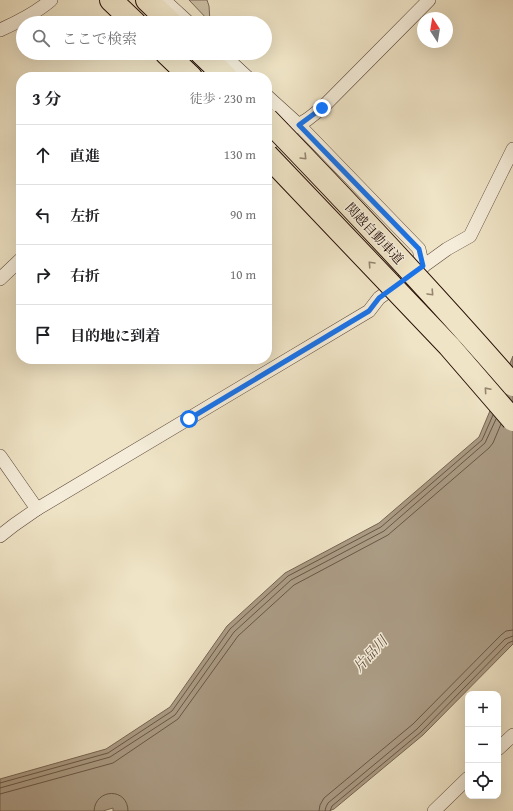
<!DOCTYPE html>
<html lang="ja">
<meta charset="utf-8">
<style>
:root{--surface:#fff;--page:#f6f6f6;--text:#202124;--muted:#757577;--line:#e0e0e0}
body{margin:0;font-family:"Gentium Book Plus","Noto Serif JP",serif;background:var(--page);color:var(--text)}
.controls{position:absolute;right:12px;bottom:12px;display:grid;overflow:hidden;border-radius:8px;box-shadow:0 4px 16px #0002}
.controls button{width:36px;height:36px;display:grid;place-items:center;padding:0;border:0;border-bottom:1px solid var(--line);background:var(--surface);color:var(--text);font:20px sans-serif}
.compass{position:absolute;left:417px;top:12px;width:36px;height:36px;border-radius:50%;background:var(--surface);box-shadow:0 4px 16px #0002;rotate:348deg}
.stop{position:absolute;width:12px;height:12px;margin:-9px;border:3px solid #1a73e8;border-radius:50%;background:#fff}
.stop.end{background:#1a73e8;border-color:#fff;box-shadow:0 1px 4px #0008}
.list{margin:0;padding:0;list-style:none}
h2{display:flex;justify-content:space-between;align-items:center;height:52px;margin:0;padding:0 16px;font-size:17px}
h2 small{font-size:13px;font-weight:400;color:var(--muted)}
.list li{display:grid;grid-template-columns:26px 1fr auto;gap:12px;align-items:center;box-sizing:border-box;height:60px;padding:0 16px;border-top:1px solid var(--line)}
.list b{display:block;font-size:15px;white-space:nowrap}
.list em{font-size:13px;font-style:normal;color:var(--muted)}
.icon{flex:none;width:22px;height:22px;fill:none;stroke:currentColor;stroke-width:2;stroke-linecap:round;stroke-linejoin:round}
.map{position:relative;flex:none;width:513px;height:811px;overflow:hidden}
.search{position:absolute;background:var(--surface);box-shadow:0 4px 16px #0002;left:16px;top:16px;width:256px;height:44px;display:flex;align-items:center;gap:10px;box-sizing:border-box;padding:0 14px;border-radius:22px;color:var(--muted);font-size:15px}
.panel{position:absolute;background:var(--surface);box-shadow:0 4px 16px #0002;left:16px;top:72px;width:256px;height:292px;border-radius:16px}
.map>svg:first-child{display:block}
.green{fill:#cdc0a6;stroke:#7a6857}
.water{fill:#ab9c85;stroke:#766453}
.lines{fill:none;stroke-linecap:round;stroke-linejoin:round}
.shore{stroke:#695646;stroke-width:1}
.minor-casing{stroke:#594538;stroke-width:14}
.motorway-casing{stroke:#271008;stroke-width:24}
.minor{stroke:#f5edda;stroke-width:13}
.motorway{stroke:#efe4c6;stroke-width:22}
.motorway-bridge-casing{stroke:#271008;stroke-width:24;stroke-linecap:butt}
.motorway-bridge{stroke:#efe4c6;stroke-width:22}
.oneway{stroke:#958570}
.route{stroke:#1a73e8;stroke-width:5}
.labels{text-anchor:middle;stroke-width:3;stroke-linejoin:round;paint-order:stroke}
.street-label{font-size:13px;fill:#271008;stroke:#f5edda}
.water-label{font-size:14px;font-style:italic;fill:#624f40;stroke:#f5edda}
</style>
<div class="map">
<svg width="513" height="811" viewBox="0 0 513 811">
<rect width="100%" height="100%" fill="#efe4c6"/>
<filter id="stains"><feTurbulence type="fractalNoise" baseFrequency=".005" numOctaves="4"/><feColorMatrix values="0 0 0 0 .2 0 0 0 0 .09 0 0 0 0 .02 0 0 0 .5 -.17"/></filter>
<radialGradient id="worn" r=".72"><stop offset=".6" stop-color="#630" stop-opacity="0"/><stop offset="1" stop-color="#630" stop-opacity=".3"/></radialGradient>
<polygon class="green" points="189,0 207,0 209,6 210,22"/>
<polygon class="water" points="513,356 513,644 423,735 334,809 329,811 113,811 113,808 103,811 0,811 0,779 106,749 170,707 227,626 285,573 379,523 479,437"/>
<g class="lines">
<g class="shore">
<polyline points="0,783 108,753 172,711 230,629 288,576 381,527 482,440 493,415"/>
<polyline points="0,788 110,757 175,715 234,632 291,580 384,531 485,443 496,419"/>
<polyline points="0,794 113,763 178,719 238,636 294,585 388,535 489,448 493,443 501,424"/>
<path d="M94,811C95,788 128,787 128,811"/>
<polyline points="319,811 320,805 324,798 413,724 501,635 506,631 513,630"/>
<polyline points="325,811 326,807 328,803 417,729 505,639 513,636"/>
<polyline points="330,811 332,806 421,732 508,643 513,641"/>
</g>
<g class="minor-casing">
<g id="minor">
<polyline points="164,0 189,23"/>
<path d="M0,30C18,22 36,13 51,0"/>
<polyline points="221,53 247,77"/>
<polyline points="267,96 299,125 419,249 423,267"/>
<polyline points="267,145 308,119 322,108 429,0"/>
<polyline points="0,279 21,259"/>
<polyline points="0,456 37,509"/>
<polyline points="0,536 14,525 37,509 369,311 379,298 447,249 470,236 513,149"/>
<polyline points="498,749 513,735"/>
<polyline points="434,811 468,778"/>
</g>
</g>
<g class="motorway-casing">
<g id="motorway">
<polyline points="111,0 135,23"/>
<polyline points="147,0 171,23"/>
<polyline points="166,53 191,77"/>
<polyline points="201,53 226,77"/>
</g>
</g>
<use href="#minor" class="minor"/>
<use href="#motorway" class="motorway"/>
<g class="motorway-bridge-casing">
<g id="motorway-bridge">
<path d="M267,119C351,206 434,294 513,385"/>
<polyline points="267,155 449,346 513,420"/>
</g>
</g>
<use href="#motorway-bridge" class="motorway-bridge"/>
</g>
<defs><path id="oneway-chevron" d="M-2-3.5L2.5 0L-2 3.5" fill="none" stroke-width="1.6" stroke-linecap="round" stroke-linejoin="round"/></defs>
<g class="oneway">
<use href="#oneway-chevron" transform="translate(304 157) rotate(46)"/>
<use href="#oneway-chevron" transform="translate(371 264) rotate(-133)"/>
<use href="#oneway-chevron" transform="translate(431 293) rotate(47)"/>
<use href="#oneway-chevron" transform="translate(487 390) rotate(-131)"/>
</g>
<g class="lines">
<polyline class="route" points="189,419 369,311 379,298 423,266 419,249 299,125 322,108"/>
</g>
<g class="labels">
<g class="street-label">
<text transform="translate(375 233) rotate(47)" y="5">関越自動車道</text>
</g>
<g class="water-label">
<text transform="translate(370 654) rotate(-47)" y="5">片品川</text>
</g>
</g>
<rect width="100%" height="100%" filter="url(#stains)"/>
<rect width="100%" height="100%" fill="url(#worn)"/>
</svg>
<div class="controls">
<button>+</button>
<button>−</button>
<button><svg class="icon" aria-label="locate" viewBox="0 0 24 24"><circle cx="12" cy="12" r="6"/><path d="M12 2v4M12 18v4M2 12h4M18 12h4"/></svg></button>
</div>
<svg class="compass" viewBox="-18 -18 36 36"><path d="M0-13l5 13h-10z" fill="#e53935"/><path d="M0 13l5-13h-10z" fill="#757577"/></svg>
<div class="stop" style="left:189px;top:419px"></div>
<div class="stop end" style="left:322px;top:108px"></div>
<div class="search"><svg class="icon" aria-label="search" viewBox="0 0 24 24"><circle cx="10" cy="10" r="6"/><path d="M15 15l6 6"/></svg>ここで検索</div>
<section class="panel">
<h2>3 分<small>徒歩 · 230 m</small></h2>
<ul class="list">
<li><svg class="icon" aria-label="ahead" viewBox="0 0 24 24"><path d="M12 20V5M6 11l6-6 6 6"/></svg><div><b>直進</b></div><em>130 m</em></li>
<li><svg class="icon" aria-label="left" viewBox="0 0 24 24"><path d="M17 20v-9H6M10 6l-5 5 5 5"/></svg><div><b>左折</b></div><em>90 m</em></li>
<li><svg class="icon" aria-label="right" viewBox="0 0 24 24"><path d="M7 20v-9h11M14 6l5 5-5 5"/></svg><div><b>右折</b></div><em>10 m</em></li>
<li><svg class="icon" aria-label="arrive" viewBox="0 0 24 24"><path d="M6 21V4h12l-3 4 3 4H6"/></svg><div><b>目的地に到着</b></div></li>
</ul>
</section>
</div>
